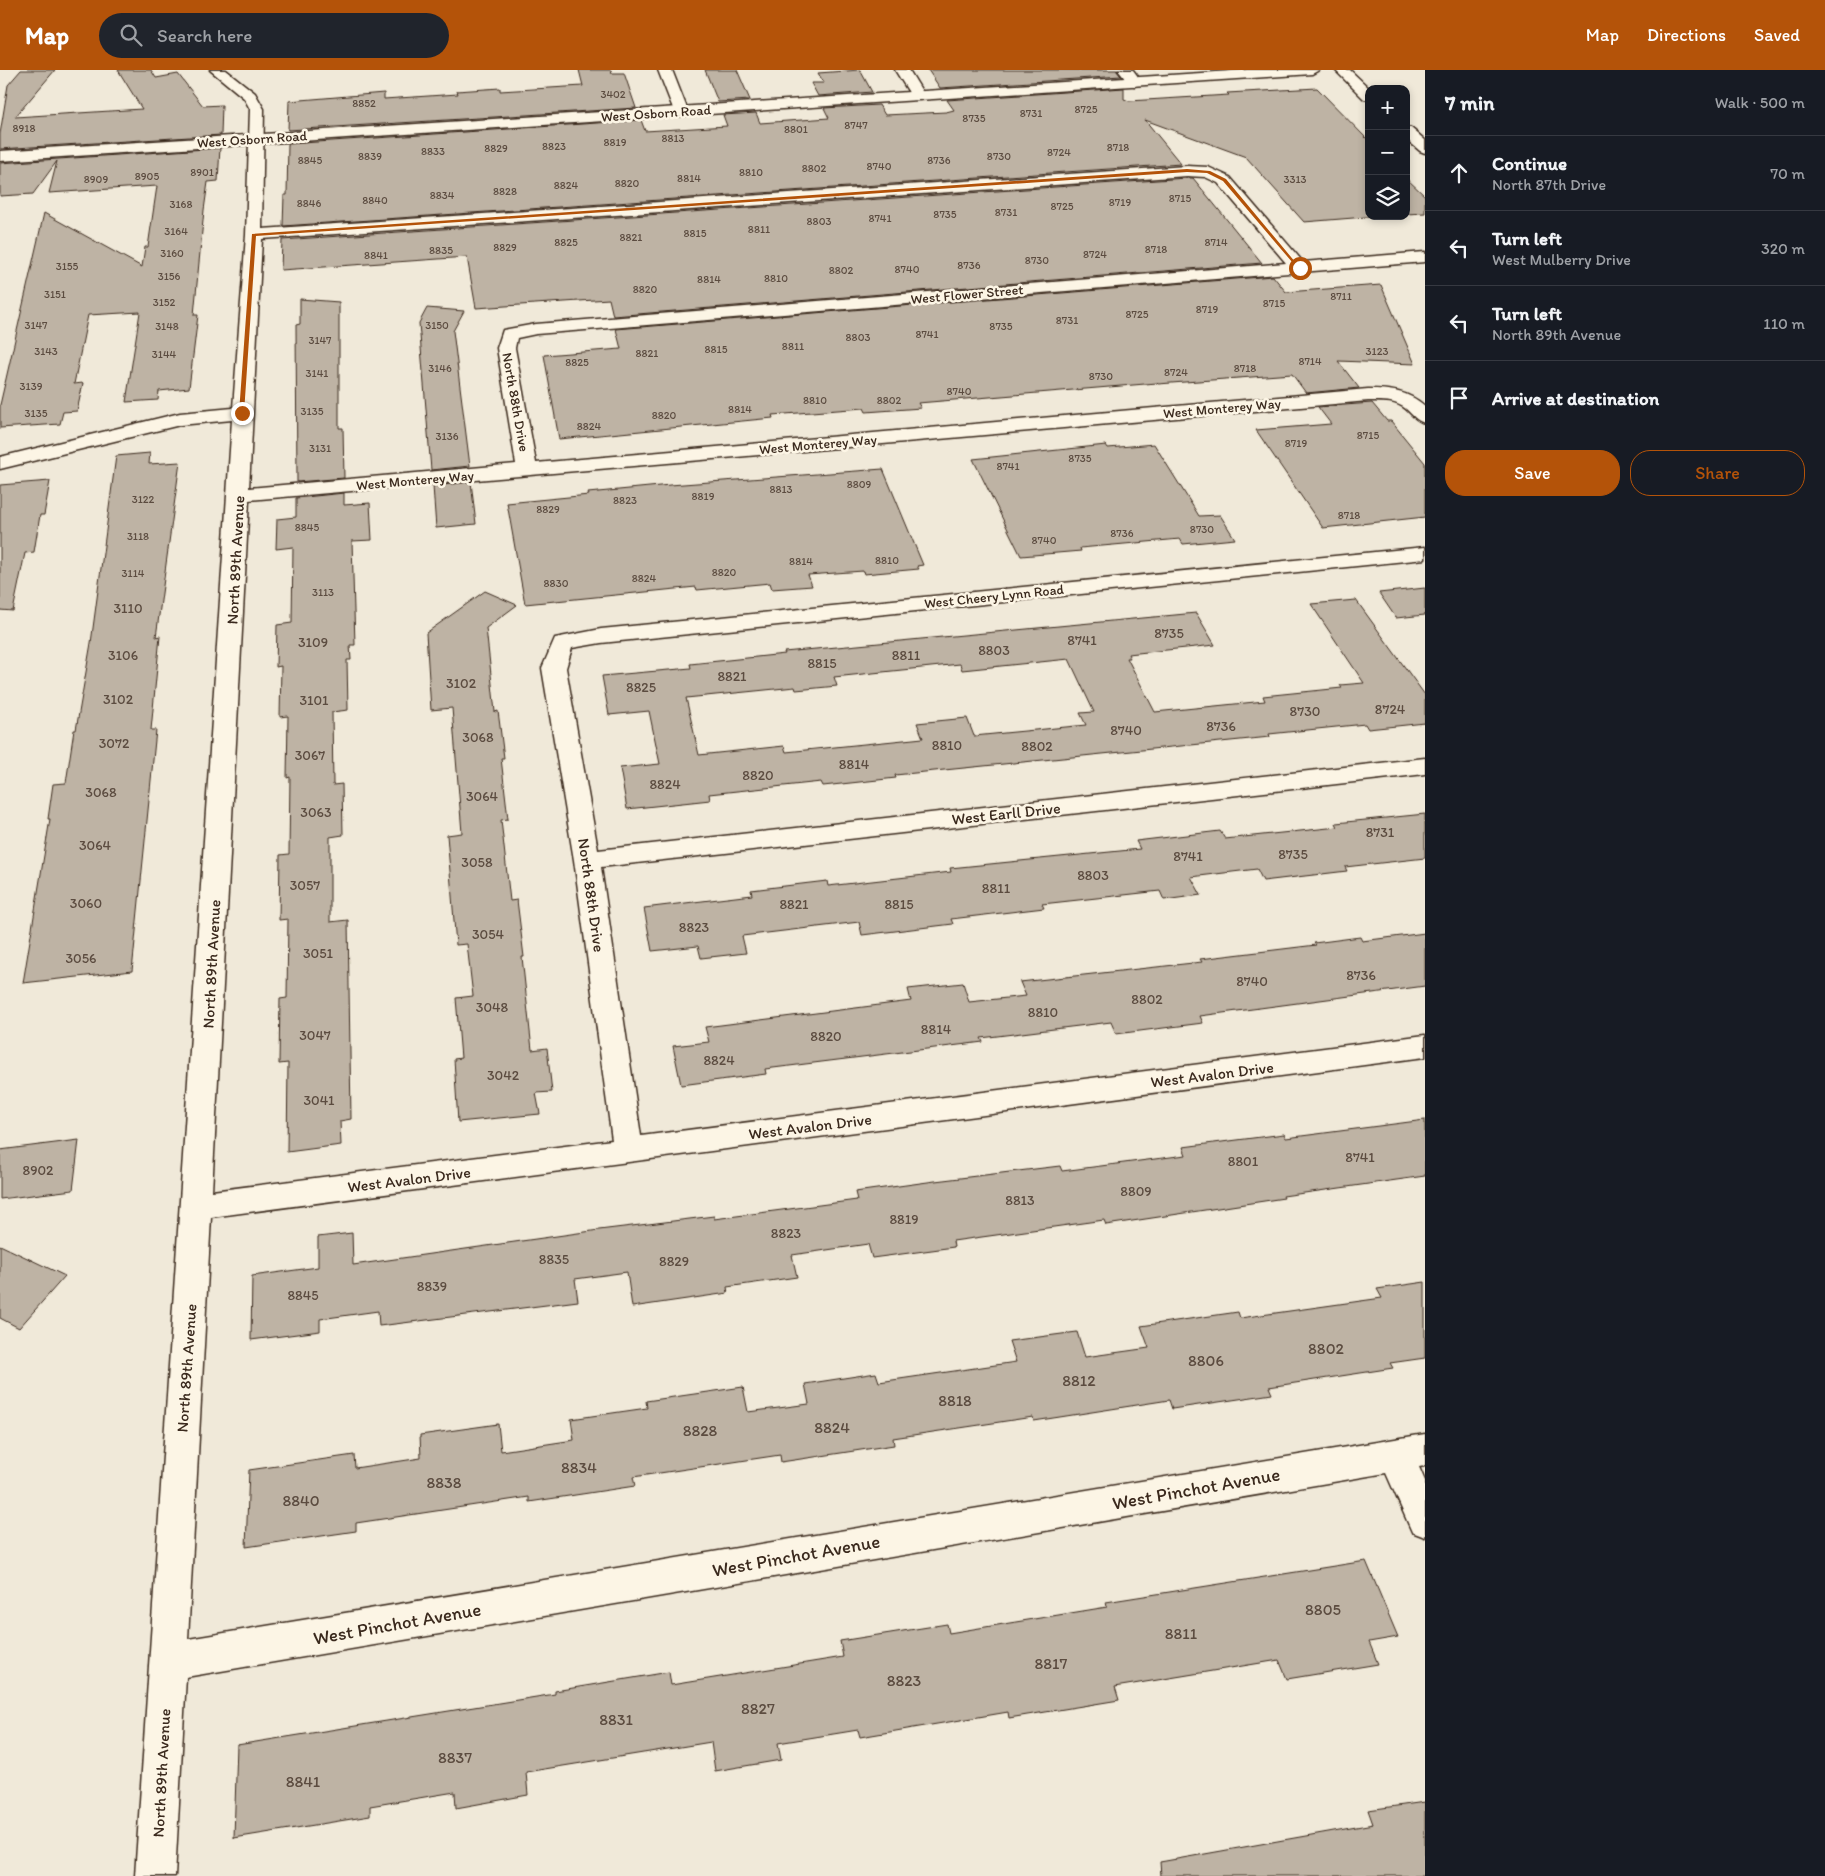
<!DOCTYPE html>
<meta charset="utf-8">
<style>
:root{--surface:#171b24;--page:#20242c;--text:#f1f3f6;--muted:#9ea1a6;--line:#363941;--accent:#b45309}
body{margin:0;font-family:Itim,sans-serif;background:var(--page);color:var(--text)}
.controls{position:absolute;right:15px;top:15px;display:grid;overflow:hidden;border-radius:10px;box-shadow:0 2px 8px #0003}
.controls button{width:45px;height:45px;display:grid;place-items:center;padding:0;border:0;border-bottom:1px solid var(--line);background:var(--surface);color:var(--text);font:25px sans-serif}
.stop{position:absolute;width:15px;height:15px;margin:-11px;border:4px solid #b45309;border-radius:50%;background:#fff}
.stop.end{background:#b45309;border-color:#fff;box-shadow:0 1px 5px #0008}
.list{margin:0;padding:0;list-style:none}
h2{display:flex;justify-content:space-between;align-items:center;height:65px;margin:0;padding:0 20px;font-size:21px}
h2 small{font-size:16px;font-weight:400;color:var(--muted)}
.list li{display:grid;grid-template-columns:32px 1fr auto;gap:15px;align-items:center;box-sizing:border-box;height:75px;padding:0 20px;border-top:1px solid var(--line)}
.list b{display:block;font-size:19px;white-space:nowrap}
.list p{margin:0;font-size:16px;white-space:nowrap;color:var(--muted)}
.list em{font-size:16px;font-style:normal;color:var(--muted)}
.actions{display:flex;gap:10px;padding:15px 20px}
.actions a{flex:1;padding:11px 0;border:1px solid var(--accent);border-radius:20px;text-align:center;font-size:18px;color:var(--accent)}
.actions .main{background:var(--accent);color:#fff}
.icon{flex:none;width:28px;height:28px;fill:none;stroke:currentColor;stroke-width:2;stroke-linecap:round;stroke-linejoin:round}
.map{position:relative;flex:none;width:1425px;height:1806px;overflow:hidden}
header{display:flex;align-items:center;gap:30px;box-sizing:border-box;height:70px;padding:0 25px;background:var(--accent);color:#fff}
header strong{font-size:24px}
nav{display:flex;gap:28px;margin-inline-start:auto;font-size:18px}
.search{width:350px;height:45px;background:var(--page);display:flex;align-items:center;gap:12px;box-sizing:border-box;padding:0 18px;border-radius:28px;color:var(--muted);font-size:19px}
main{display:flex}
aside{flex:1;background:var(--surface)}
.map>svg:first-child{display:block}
.building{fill:#beb3a4;stroke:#3b2a1e;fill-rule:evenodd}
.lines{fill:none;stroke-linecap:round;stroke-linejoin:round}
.street-casing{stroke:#3b2a1e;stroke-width:3}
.secondary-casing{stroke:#3b2a1e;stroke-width:3}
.street{fill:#fcf5e5;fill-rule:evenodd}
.secondary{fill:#fcf5e5;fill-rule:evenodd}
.route{fill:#b45309}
.labels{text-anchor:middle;stroke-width:5;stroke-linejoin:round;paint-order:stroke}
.far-number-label{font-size:11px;fill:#5c4c40}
.far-street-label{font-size:14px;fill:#3b2a1e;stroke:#fcf5e5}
.number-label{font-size:14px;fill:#5c4c40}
.street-label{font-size:16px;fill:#3b2a1e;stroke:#fcf5e5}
.near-number-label{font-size:16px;fill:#5c4c40}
.near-street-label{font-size:19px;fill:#3b2a1e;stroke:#fcf5e5}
</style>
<header>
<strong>Map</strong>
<div class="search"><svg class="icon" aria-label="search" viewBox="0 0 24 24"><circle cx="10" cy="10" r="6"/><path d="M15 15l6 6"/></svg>Search here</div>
<nav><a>Map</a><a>Directions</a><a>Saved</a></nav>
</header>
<main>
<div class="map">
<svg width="1425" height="1806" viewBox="0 0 1425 1806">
<rect width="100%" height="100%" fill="#f0e9d9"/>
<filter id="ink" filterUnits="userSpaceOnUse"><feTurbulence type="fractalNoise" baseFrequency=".02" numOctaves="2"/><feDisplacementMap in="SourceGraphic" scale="10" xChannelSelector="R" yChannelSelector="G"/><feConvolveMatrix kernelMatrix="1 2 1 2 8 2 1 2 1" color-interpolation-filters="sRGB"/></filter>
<g filter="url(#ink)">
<g class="building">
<polygon points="21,0 55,0 15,47 142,39 118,0 151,0 156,8 178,4 203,36 222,35 221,65 0,79 0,64 8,15"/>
<polygon points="579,0 611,0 612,3 624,3 636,38 288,60 289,31 384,23 384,29 458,24 457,21 500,18 500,21 583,16"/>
<polygon points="705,0 737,0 750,30 718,32"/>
<polygon points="860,0 872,22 818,26 811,13 824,13 818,3"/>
<polygon points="928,0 1116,0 1121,6 940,18"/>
<polygon points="1124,18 1124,29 1129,31 1229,25 1227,23 1317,18 1369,71 1369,146 1378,146 1304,152 1246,87 1145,50 1181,94 283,156 284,125 287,125 288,74 641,50 645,61 727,56 723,45 756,43 760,53 829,48 824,38 879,35 885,45 946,42 954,40 947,30"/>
<polygon points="220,78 218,111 208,112 204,140 194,245 198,245 189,318 159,321 158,330 126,332 140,242 88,245 74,314 83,313 77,341 63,342 60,354 0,358 0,335 44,143 142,197 145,177 148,177 157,116 49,123 57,91 33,124 0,126 0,93"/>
<polygon points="1187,108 1193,108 1262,193 613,246 609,229 476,238 467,187 281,200 282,170"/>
<polygon points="1406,108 1425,126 1425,143 1406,144"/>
<polygon points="1273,206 1286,222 1381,215 1415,294 1338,291 1359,318 1306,323 1292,304 1158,314 1157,313 918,333 921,338 866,342 864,338 772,345 773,348 559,369 544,285 621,279 616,259"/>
<polygon points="300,229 339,232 339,358 343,358 344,408 297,412 296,255 300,254"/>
<polygon points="427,238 464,241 453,261 470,396 431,400 419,253"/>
<polygon points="1372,333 1387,351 1391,351 1425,393 1425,447 1323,458 1256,360 1331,354 1318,337"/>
<polygon points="1154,374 1199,446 1220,445 1235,469 1183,474 1180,469 1080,478 1081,481 1021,486 973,389 1106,375 1108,378"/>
<polygon points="150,383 149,394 180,392 156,567 160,566 151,660 156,660 132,901 23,913 50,749 48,749 53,714 66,713 74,660 76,660 91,573 116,386"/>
<polygon points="883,399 923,495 917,496 919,499 864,504 863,501 808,505 812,516 772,519 770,513 697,520 696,517 525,534 507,433 589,425 588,423 670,415"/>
<polygon points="50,411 44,445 40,445 34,482 25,483 13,541 0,540 0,415"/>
<polygon points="471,412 476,454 436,458 433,416"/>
<polygon points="344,423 344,435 370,433 372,470 352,471 355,575 350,575 351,590 347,590 348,640 332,642 333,715 342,714 343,765 330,767 330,852 348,850 351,1049 340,1051 341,1075 287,1082 288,993 279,994 280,929 287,928 288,849 279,850 280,785 289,784 290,707 287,708 288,646 280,647 281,596 276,597 277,555 292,553 293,477 276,479 277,449 296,447 296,428"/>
<polygon points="1425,518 1425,545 1396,548 1379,523"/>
<polygon points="485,521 517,535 486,558 495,642 498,641 504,688 501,688 508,749 501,750 510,831 517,830 524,887 522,887 532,980 547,978 552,1022 536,1023 540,1044 458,1052 454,989 461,988 456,928 473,926 467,874 456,875 447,765 462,763 452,638 431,640 426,563"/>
<path d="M1356,530L1425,625V653L1368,659L1365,654L1269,664L1270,667L895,705L896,708L823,716L821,712L709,724L710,730L627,739L620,698L660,694L649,641L609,645L602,606L691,598L690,594L785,584L784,582L1196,543L1215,575L1128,584L1130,588H1127L1155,642L1265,631L1263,626L1342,618L1340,615L1364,613L1311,534ZM1069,589L1094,642L1080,643L1086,655L974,666L967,648L917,653L923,668L786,682L784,676L699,685L686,628L795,617L796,620L837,616L834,607L960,594L962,600Z"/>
<polygon points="1425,744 1425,788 1345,797 1347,801 1263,811 1257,799 1191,807 1201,825 1164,830 1160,821 1042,834 1044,838 951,849 953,854 862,865 859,852 742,866 746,883 701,888 698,876 652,881 644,838 752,825 751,820 827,811 828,816 951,802 950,798 1140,779 1136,771 1220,761 1225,769 1338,757 1336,753"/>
<polygon points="1425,863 1425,916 1200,946 1203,953 1116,964 1111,952 981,968 983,972 765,999 766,1004 681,1015 673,976 709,972 705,957 911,931 908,919 963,913 969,932 1026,926 1020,912 1202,892 1200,889 1316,875 1314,873 1360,867 1362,871"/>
<polygon points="1425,1050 1425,1106 1283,1126 1284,1128 1106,1155 1104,1150 953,1171 954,1177 872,1188 868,1174 792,1185 797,1207 727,1217 728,1223 632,1237 627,1202 575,1209 578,1231 379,1256 378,1241 320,1249 320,1261 251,1270 252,1206 318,1197 318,1167 352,1163 353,1195 599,1160 714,1146 714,1149 857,1130 855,1122 935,1111 1060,1096 1062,1101 1186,1085 1183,1077 1284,1064 1286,1068"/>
<polygon points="79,1070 73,1120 0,1129 0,1080"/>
<polygon points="0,1175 65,1206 19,1258 0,1248"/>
<polygon points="1425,1212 1425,1288 1390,1293 1393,1298 1269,1317 1272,1324 1172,1339 1169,1330 1034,1351 1033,1347 893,1368 894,1375 781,1392 780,1385 633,1407 635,1416 529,1432 529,1427 356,1453 356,1461 246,1477 249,1400 354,1385 355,1398 421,1388 420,1365 498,1354 501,1381 574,1370 571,1349 647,1338 646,1331 743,1317 748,1342 809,1334 805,1314 876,1303 879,1312 1016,1292 1009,1271 1077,1262 1085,1287 1149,1278 1141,1256 1238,1242 1240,1248 1382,1228 1377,1219"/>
<polygon points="1366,1491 1398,1567 1369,1572 1378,1594 1287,1609 1279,1590 1115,1617 1119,1630 1009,1648 1008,1642 860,1667 858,1660 778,1673 781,1690 715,1701 711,1672 526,1702 528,1725 456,1738 455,1722 370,1736 370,1746 234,1768 237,1675 555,1624 555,1621 669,1602 671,1615 843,1587 840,1571 947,1554 949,1563 1107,1537 1106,1532"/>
<polygon points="1425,1732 1425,1806 1161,1806 1160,1792 1373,1754 1368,1740"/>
</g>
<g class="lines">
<g class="street-casing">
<g id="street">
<path d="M210,0H226L255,23L264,39L262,159L1187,96L1208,97L1230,107L1303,192L1425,182V192L536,264L517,268L515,278L536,393L1368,319C1390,319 1408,321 1425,336V353C1416,351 1413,345 1406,339C1395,330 1382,331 1368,331L249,430L212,1121L612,1070L574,790L542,598L555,568L601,559L1425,477V489L601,573L572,578L566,598L598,780L1425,688V704L601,797L641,1066L1425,965V987L211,1147L188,1569L1425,1364V1396L1419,1397L1425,1411V1467L1412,1462L1386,1403L186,1607L175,1806H135L232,350L180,355L0,399V387L180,343L233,338L246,165L250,39L244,28ZM1187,106L1205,107L1218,113L1286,193L536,254L503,260L497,278L516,394L249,418L262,169Z"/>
<polygon points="658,0 672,0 688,41 686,44 676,44 674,41"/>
<polygon points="895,0 909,0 925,26 923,29 913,29"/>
<polygon points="1118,0 1133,0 1142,12 1135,16 1130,15"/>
</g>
</g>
<g class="secondary-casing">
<g id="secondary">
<polygon points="1247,0 1319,0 1312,4 0,91 0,81"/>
<polygon points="1335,0 1350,0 1370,19 1369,30 1364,29"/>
<polygon points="1406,57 1411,58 1425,70 1425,83 1420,81 1406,69"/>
</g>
</g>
<use href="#street" class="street"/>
<use href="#secondary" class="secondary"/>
</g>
</g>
<polygon class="route" points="1187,99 1210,101 1226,109 1301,199 1298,199 1223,111 1207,103 1187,102 256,166 244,343 239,343 252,164"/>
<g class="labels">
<g class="far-number-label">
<text x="613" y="28">3402</text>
<text x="364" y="37">8852</text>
<text x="1086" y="43">8725</text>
<text x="1031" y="47">8731</text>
<text x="974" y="52">8735</text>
<text x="856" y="59">8747</text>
<text x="24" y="62">8918</text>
<text x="796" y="63">8801</text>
<text x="673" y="72">8813</text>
<text x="615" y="76">8819</text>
<text x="554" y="80">8823</text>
<text x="1118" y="81">8718</text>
<text x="496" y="82">8829</text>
<text x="433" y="85">8833</text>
<text x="1059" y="86">8724</text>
<text x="370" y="90">8839</text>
<text x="999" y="90">8730</text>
<text x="310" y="94">8845</text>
<text x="939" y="94">8736</text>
<text x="879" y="100">8740</text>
<text x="814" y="102">8802</text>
<text x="202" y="106">8901</text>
<text x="751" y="106">8810</text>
<text x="147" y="110">8905</text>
<text x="689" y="112">8814</text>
<text x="96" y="113">8909</text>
<text x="1295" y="113">3313</text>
<text x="627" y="117">8820</text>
<text x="566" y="119">8824</text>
<text x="505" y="125">8828</text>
<text x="442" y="129">8834</text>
<text x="1180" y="132">8715</text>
<text x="375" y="134">8840</text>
<text x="1120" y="136">8719</text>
<text x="309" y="137">8846</text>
<text x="181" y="138">3168</text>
<text x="1062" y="140">8725</text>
<text x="1006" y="146">8731</text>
<text x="945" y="148">8735</text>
<text x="880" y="152">8741</text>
<text x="819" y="155">8803</text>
<text x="759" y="163">8811</text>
<text x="176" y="165">3164</text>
<text x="695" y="167">8815</text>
<text x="631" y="171">8821</text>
<text x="566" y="176">8825</text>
<text x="1216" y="176">8714</text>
<text x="505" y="181">8829</text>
<text x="1156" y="183">8718</text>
<text x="441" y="184">8835</text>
<text x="172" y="187">3160</text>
<text x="1095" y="188">8724</text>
<text x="376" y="189">8841</text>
<text x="1037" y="194">8730</text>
<text x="969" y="199">8736</text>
<text x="67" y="200">3155</text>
<text x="907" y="203">8740</text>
<text x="841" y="204">8802</text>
<text x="169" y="210">3156</text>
<text x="776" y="212">8810</text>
<text x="709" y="213">8814</text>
<text x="645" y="223">8820</text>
<text x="55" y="228">3151</text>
<text x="1341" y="230">8711</text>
<text x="164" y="236">3152</text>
<text x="1274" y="237">8715</text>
<text x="1207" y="243">8719</text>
<text x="1137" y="248">8725</text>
<text x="1067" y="254">8731</text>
<text x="36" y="259">3147</text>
<text x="437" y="259">3150</text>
<text x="167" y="260">3148</text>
<text x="1001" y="260">8735</text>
<text x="927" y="268">8741</text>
<text x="858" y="271">8803</text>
<text x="320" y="274">3147</text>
<text x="793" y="280">8811</text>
<text x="716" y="283">8815</text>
<text x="46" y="285">3143</text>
<text x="1377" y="285">3123</text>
<text x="647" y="287">8821</text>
<text x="164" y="288">3144</text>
<text x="1310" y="295">8714</text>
<text x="577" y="296">8825</text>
<text x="440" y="302">3146</text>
<text x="1245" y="302">8718</text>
<text x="1176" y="306">8724</text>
<text x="317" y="307">3141</text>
<text x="1101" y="310">8730</text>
<text x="31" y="320">3139</text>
<text x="959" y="325">8740</text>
<text x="815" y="334">8810</text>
<text x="889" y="334">8802</text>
<text x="740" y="343">8814</text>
<text x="312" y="345">3135</text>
<text x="36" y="347">3135</text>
<text x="664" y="349">8820</text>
<text x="589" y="360">8824</text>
<text x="1368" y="369">8715</text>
<text x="447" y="370">3136</text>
<text x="1296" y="377">8719</text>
<text x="320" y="382">3131</text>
<text x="1080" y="392">8735</text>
<text x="1008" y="400">8741</text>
<text x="859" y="418">8809</text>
<text x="781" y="423">8813</text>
<text x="703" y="430">8819</text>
<text x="143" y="433">3122</text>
<text x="625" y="434">8823</text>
<text x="548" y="443">8829</text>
<text x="1349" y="449">8718</text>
<text x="307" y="461">8845</text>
<text x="1202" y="463">8730</text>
<text x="1122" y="467">8736</text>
<text x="138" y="470">3118</text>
<text x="1044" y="474">8740</text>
<text x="887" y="494">8810</text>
<text x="801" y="495">8814</text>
<text x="724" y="506">8820</text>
<text x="133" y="507">3114</text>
<text x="644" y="512">8824</text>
<text x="556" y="517">8830</text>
<text x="323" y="526">3113</text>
</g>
<g class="far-street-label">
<text transform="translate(656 43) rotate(-4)" y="5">West Osborn Road</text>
<text transform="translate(252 69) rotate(-4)" y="5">West Osborn Road</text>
<text transform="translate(967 224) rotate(-5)" y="5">West Flower Street</text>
<text transform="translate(516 332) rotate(80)" y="5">North 88th Drive</text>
<text transform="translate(1222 338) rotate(-5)" y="5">West Monterey Way</text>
<text transform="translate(818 374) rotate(-5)" y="5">West Monterey Way</text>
<text transform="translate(415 410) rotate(-5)" y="5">West Monterey Way</text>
<text transform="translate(994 526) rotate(-6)" y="5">West Cheery Lynn Road</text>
</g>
<g class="number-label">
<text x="128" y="543">3110</text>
<text x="1169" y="568">8735</text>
<text x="1082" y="575">8741</text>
<text x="313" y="577">3109</text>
<text x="994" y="585">8803</text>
<text x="123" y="590">3106</text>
<text x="906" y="590">8811</text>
<text x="822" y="598">8815</text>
<text x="732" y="611">8821</text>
<text x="461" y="618">3102</text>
<text x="641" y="622">8825</text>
<text x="118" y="634">3102</text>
<text x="314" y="635">3101</text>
<text x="1390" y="644">8724</text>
<text x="1305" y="646">8730</text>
<text x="1221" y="661">8736</text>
<text x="1126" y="665">8740</text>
<text x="478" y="672">3068</text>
<text x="114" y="678">3072</text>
<text x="947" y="680">8810</text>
<text x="1037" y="681">8802</text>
<text x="310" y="690">3067</text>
<text x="854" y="699">8814</text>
<text x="758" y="710">8820</text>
<text x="665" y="719">8824</text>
<text x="101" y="727">3068</text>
<text x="482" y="731">3064</text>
<text x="316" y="747">3063</text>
<text x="1380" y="767">8731</text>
<text x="95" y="780">3064</text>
<text x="1293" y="789">8735</text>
<text x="1188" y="791">8741</text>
<text x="477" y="797">3058</text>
<text x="1093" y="810">8803</text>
<text x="305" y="820">3057</text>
<text x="996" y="823">8811</text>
<text x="86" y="838">3060</text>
<text x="794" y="839">8821</text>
<text x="899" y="839">8815</text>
<text x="694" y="862">8823</text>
<text x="488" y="869">3054</text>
<text x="318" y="888">3051</text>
<text x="81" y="893">3056</text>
<text x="1361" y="910">8736</text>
<text x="1252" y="916">8740</text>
<text x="1147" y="934">8802</text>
<text x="492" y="942">3048</text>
<text x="1043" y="947">8810</text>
<text x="936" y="964">8814</text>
<text x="315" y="970">3047</text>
<text x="826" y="971">8820</text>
<text x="719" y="995">8824</text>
<text x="503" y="1010">3042</text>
<text x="319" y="1035">3041</text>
<text x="1360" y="1092">8741</text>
<text x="1243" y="1096">8801</text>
<text x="38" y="1105">8902</text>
<text x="1136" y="1126">8809</text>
<text x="1020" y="1135">8813</text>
<text x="904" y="1154">8819</text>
<text x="786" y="1168">8823</text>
<text x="554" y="1194">8835</text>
<text x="674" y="1196">8829</text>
<text x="432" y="1221">8839</text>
<text x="303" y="1230">8845</text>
</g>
<g class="street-label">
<text transform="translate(235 490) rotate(-87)" y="6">North 89th Avenue</text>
<text transform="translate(1006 743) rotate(-6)" y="6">West Earll Drive</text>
<text transform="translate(592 825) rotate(82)" y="6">North 88th Drive</text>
<text transform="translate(211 894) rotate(-87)" y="6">North 89th Avenue</text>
<text transform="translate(1212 1004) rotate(-7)" y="6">West Avalon Drive</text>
<text transform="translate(810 1056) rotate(-7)" y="6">West Avalon Drive</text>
<text transform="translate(409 1109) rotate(-7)" y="6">West Avalon Drive</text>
<text transform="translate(186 1298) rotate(-86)" y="6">North 89th Avenue</text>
<text transform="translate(161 1703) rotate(-87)" y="6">North 89th Avenue</text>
</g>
<g class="near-number-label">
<text x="1326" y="1284">8802</text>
<text x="1206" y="1296">8806</text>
<text x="1079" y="1316">8812</text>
<text x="955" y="1336">8818</text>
<text x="832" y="1363">8824</text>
<text x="700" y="1366">8828</text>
<text x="579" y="1403">8834</text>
<text x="444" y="1418">8838</text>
<text x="301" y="1436">8840</text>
<text x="1323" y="1545">8805</text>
<text x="1181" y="1569">8811</text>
<text x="1051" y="1599">8817</text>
<text x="904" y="1616">8823</text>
<text x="758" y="1644">8827</text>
<text x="616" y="1655">8831</text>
<text x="455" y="1693">8837</text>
<text x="303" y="1717">8841</text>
</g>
<g class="near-street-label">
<text transform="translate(1196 1418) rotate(-10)" y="7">West Pinchot Avenue</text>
<text transform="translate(796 1485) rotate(-10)" y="7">West Pinchot Avenue</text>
<text transform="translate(397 1553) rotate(-10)" y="7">West Pinchot Avenue</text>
</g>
</g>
</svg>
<div class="controls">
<button>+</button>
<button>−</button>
<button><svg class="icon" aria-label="layers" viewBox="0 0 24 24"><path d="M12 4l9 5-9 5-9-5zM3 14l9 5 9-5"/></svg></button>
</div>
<div class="stop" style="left:1300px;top:198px"></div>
<div class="stop end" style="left:242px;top:343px"></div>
</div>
<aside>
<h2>7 min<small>Walk · 500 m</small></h2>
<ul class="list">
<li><svg class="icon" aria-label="ahead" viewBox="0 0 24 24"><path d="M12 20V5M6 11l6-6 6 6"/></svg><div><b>Continue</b><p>North 87th Drive</p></div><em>70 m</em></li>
<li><svg class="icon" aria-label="left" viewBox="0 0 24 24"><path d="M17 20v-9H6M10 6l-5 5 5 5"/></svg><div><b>Turn left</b><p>West Mulberry Drive</p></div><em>320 m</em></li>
<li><svg class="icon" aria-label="left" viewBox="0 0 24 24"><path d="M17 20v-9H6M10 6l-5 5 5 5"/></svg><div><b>Turn left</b><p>North 89th Avenue</p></div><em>110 m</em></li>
<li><svg class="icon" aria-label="arrive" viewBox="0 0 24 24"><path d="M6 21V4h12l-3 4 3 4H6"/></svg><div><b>Arrive at destination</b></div></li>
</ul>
<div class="actions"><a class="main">Save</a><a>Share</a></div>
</aside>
</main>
